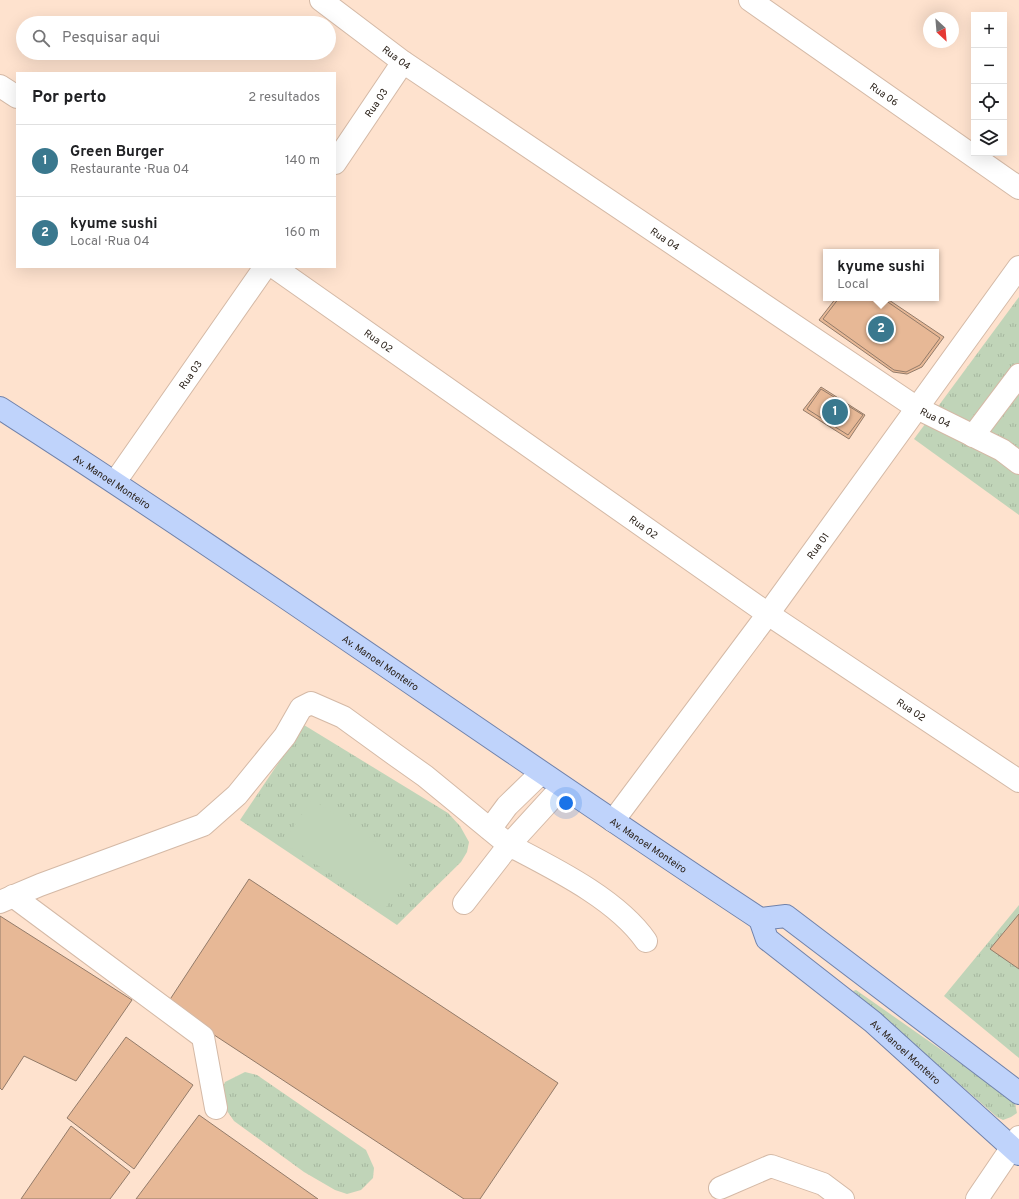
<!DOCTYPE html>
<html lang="pt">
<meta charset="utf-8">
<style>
:root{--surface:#fff;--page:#f6f6f6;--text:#202124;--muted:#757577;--line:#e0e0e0;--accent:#3a788e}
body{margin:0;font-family:Overpass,sans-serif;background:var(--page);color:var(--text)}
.controls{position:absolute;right:12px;top:12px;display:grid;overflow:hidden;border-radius:0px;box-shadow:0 4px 16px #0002}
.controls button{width:36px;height:36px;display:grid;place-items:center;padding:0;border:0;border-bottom:1px solid var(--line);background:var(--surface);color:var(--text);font:20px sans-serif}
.compass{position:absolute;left:923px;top:12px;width:36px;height:36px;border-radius:50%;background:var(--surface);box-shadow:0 4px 16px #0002;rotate:154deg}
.you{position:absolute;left:566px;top:803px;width:14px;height:14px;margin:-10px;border:3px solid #fff;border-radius:50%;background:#1a73e8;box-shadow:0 0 0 6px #1a73e833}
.badge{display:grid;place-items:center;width:26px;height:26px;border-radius:50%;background:var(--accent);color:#fff;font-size:13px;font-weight:700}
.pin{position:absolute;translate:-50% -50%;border:2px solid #fff;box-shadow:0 1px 4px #0006}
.popup{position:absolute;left:823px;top:249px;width:116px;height:52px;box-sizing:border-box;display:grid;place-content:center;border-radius:0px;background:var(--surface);filter:drop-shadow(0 1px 3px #0005);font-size:13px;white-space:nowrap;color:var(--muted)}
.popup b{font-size:15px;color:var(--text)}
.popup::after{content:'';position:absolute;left:50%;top:100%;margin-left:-8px;border:8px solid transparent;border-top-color:var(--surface)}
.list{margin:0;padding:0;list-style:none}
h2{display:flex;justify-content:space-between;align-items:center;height:52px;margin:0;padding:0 16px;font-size:17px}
h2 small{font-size:13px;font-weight:400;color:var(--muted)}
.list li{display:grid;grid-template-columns:26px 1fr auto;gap:12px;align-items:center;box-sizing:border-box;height:72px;padding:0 16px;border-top:1px solid var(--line)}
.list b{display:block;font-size:15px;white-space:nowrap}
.list p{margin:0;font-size:13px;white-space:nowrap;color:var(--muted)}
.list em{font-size:13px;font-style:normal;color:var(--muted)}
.icon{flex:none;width:22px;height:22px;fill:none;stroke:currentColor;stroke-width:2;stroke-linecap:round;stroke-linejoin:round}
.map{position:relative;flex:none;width:1019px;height:1199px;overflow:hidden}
.search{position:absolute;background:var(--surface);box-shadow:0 4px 16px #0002;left:16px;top:16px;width:320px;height:44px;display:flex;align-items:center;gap:10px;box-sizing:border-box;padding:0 14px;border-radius:22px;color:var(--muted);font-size:15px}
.panel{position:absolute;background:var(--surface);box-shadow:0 4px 16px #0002;left:16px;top:72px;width:320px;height:196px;border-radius:0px}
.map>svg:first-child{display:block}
.park{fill:url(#park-tufts)}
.garden{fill:#c0d4b8}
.building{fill:#e7b896;stroke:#937b69}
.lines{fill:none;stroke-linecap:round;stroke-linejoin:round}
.minor-casing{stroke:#d4b9a6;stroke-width:24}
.major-casing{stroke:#7082ab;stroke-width:24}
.minor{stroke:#fff;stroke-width:22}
.major{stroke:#bfd3fb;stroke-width:22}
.labels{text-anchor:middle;stroke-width:3;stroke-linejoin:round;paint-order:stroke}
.street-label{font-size:10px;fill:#2b221a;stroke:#fee2ce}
</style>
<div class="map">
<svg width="1019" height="1199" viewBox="0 0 1019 1199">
<defs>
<pattern id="park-tufts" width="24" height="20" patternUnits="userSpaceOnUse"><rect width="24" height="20" fill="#c0d4b8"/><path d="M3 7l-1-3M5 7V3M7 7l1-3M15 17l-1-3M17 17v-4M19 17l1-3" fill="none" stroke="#a5b69e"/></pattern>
</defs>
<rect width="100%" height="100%" fill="#fee2ce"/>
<g class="park">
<polygon points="1019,297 1019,515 914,439"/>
<polygon points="304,725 448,813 460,826 469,842 467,852 461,862 397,925 240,820"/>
<polygon points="1019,905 1019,1058 944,996"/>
<polygon points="856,990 1010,1098 1015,1104 1017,1113 1011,1117 1003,1120 997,1117 853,991"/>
<polygon points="245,1072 257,1075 366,1150 374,1168 373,1178 361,1190 347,1194 335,1190 304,1172 234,1121 225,1108 223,1087 225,1082"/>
</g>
<polygon class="garden" points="312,799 412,867 385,909 283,843"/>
<g class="building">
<polygon points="836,298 886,298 944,337 922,367 907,374 893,372 819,320"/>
<polygon points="839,298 882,298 940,338 920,365 906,372 894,370 823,319"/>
<polygon points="821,387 865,415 849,439 803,410"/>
<polygon points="821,389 863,415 848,435 807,409"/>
<polygon points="249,879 558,1083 480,1199 464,1199 167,1004"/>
<polygon points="1019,914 1019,969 990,949"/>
<polygon points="0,916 132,1000 76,1081 24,1056 2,1090 0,1088"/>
<polygon points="126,1037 193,1085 134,1169 67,1118"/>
<polygon points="199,1115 318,1199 136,1199"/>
<polygon points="71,1126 130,1172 110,1199 21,1199"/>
</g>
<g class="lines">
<g class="minor-casing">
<g id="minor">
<path id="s1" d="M321,0L403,62L917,408L1002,450L1019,463"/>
<path id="s2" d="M750,0L1019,188"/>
<polyline points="0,86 17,97"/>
<path id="s3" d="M335,163L403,62"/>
<path id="s4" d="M274,267L768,614L1019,781"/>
<polyline points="973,436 1019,375"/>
<path id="s5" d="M115,482L265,267"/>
<path id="s6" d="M613,821L768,614L1019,267"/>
<polyline points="490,829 507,806 541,773"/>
<polyline points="13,896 203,1037 216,1108"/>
<polyline points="0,902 40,885 203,825 237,795 285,736 301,708 311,703 343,717 394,754 425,776 509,845 562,787"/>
<path d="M464,903L509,845C553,868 617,899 646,941"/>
<polyline points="720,1188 771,1166 823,1184 843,1199"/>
<polyline points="977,1199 1019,1137"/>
</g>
</g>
<g class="major-casing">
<g id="major">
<path id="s7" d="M0,408C257,573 505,751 760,919L786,916L1019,1093"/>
<path id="s8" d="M760,919L767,939L873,1022L1019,1154"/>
</g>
</g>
<use href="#minor" class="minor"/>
<use href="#major" class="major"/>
</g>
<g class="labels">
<g class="street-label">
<text dy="4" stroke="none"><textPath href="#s1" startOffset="95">Rua 04</textPath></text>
<text dy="4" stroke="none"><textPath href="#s2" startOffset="164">Rua 06</textPath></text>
<text dy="4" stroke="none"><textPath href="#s3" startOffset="73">Rua 03</textPath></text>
<text dy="4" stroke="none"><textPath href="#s1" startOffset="419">Rua 04</textPath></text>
<text dy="4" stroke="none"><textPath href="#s4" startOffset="128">Rua 02</textPath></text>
<text dy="4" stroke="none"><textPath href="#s5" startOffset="131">Rua 03</textPath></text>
<text dy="4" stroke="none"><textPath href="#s1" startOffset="743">Rua 04</textPath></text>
<text dy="4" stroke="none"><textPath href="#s7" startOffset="134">Av. Manoel Monteiro</textPath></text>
<text dy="4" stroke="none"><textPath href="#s4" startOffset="452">Rua 02</textPath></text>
<text dy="4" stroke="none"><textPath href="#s6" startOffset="343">Rua 01</textPath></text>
<text dy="4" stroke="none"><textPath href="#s7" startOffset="458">Av. Manoel Monteiro</textPath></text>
<text dy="4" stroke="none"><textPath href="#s4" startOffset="776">Rua 02</textPath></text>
<text dy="4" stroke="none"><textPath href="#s7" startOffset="782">Av. Manoel Monteiro</textPath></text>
<text dy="4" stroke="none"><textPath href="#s8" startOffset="200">Av. Manoel Monteiro</textPath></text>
</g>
</g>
</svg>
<div class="controls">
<button>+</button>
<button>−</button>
<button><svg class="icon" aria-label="locate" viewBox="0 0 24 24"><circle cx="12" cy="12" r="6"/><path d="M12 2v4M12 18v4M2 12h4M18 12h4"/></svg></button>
<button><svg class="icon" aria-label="layers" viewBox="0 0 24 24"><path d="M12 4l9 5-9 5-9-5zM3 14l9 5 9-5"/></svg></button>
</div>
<svg class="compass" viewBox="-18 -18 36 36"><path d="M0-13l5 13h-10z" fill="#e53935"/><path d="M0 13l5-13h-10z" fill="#757577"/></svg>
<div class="you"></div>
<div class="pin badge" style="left:835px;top:412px">1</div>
<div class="pin badge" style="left:881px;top:329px">2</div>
<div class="popup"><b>kyume sushi</b>Local</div>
<div class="search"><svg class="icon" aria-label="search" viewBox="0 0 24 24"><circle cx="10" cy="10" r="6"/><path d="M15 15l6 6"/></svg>Pesquisar aqui</div>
<section class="panel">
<h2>Por perto<small>2 resultados</small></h2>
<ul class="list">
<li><span class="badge">1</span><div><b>Green Burger</b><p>Restaurante · Rua 04</p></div><em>140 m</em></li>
<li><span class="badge">2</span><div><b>kyume sushi</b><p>Local · Rua 04</p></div><em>160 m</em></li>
</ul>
</section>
</div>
